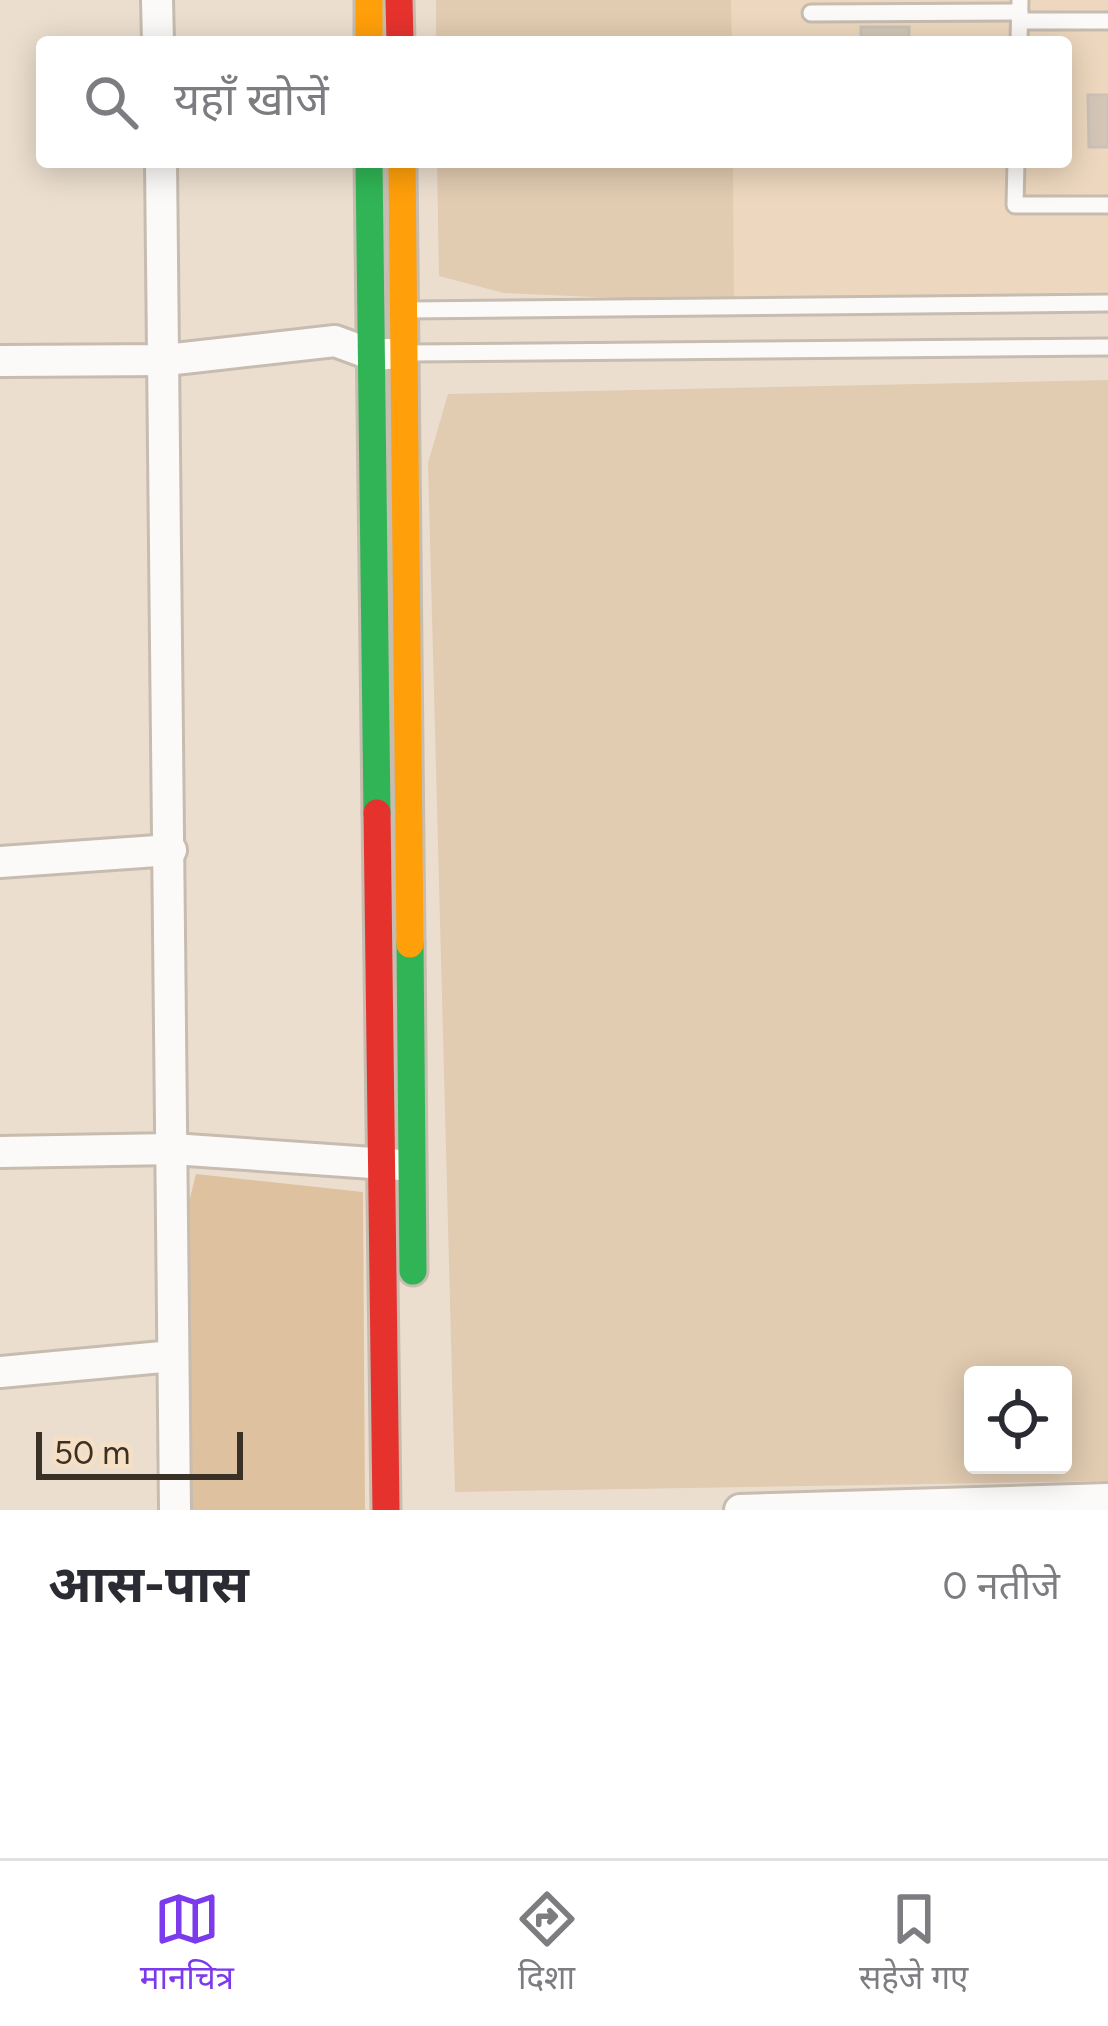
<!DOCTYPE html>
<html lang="hi">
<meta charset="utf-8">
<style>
:root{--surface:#fff;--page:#f7f7f7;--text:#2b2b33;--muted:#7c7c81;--line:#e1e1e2;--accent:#7c3aed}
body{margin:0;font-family:Figtree,"Noto Sans Devanagari",sans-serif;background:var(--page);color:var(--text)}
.controls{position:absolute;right:36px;bottom:36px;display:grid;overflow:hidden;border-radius:12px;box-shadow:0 6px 30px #0003}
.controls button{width:108px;height:108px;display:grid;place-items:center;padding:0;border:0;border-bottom:3px solid var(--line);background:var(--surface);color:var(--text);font:60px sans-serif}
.scale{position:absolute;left:36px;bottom:30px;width:207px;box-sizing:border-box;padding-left:12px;border:6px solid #3a3126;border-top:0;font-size:33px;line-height:42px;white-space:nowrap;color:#3a3126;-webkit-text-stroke:9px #f6dfc4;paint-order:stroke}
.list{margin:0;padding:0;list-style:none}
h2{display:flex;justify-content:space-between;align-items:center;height:156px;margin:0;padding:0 48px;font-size:51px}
h2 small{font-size:39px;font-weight:400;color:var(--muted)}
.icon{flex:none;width:66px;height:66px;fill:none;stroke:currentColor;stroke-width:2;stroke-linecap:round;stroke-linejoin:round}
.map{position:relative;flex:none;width:1108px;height:1510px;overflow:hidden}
.search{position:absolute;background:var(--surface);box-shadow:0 6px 30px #0003;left:36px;right:36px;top:36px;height:132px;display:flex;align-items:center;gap:30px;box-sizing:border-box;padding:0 42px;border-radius:12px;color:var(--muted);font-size:45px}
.sheet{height:348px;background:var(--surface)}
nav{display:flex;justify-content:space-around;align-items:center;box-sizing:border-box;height:168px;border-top:3px solid var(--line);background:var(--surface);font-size:33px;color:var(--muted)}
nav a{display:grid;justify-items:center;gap:6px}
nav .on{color:var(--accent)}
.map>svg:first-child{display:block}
.built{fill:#edd7be}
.green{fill:#e1cbb1;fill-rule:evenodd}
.forest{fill:#dec19f}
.building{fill:#d3c6b6;stroke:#cbc1b6;stroke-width:3}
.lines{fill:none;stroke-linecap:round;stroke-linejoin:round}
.lane-casing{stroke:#c6bcb0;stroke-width:21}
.street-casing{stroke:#c6bcb0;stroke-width:36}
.fast-casing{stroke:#c6bcb0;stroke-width:33}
.slow-casing{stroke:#c6bcb0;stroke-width:33}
.jam-casing{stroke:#c6bcb0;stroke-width:33}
.lane{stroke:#fcfaf8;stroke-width:15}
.street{stroke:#fcfaf8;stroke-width:30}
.fast{stroke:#30b455;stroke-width:27}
.slow{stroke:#ff9f0a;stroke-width:27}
.jam{stroke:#e5322d;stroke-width:27}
</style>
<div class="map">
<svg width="1108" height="1510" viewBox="0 0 1108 1510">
<rect width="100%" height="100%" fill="#ebdecf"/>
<polygon class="built" points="731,0 1108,0 1108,291 734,303 733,162 1066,162 1066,42 732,42"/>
<g class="green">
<polygon points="436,0 731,0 732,42 436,42"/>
<polygon points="437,162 733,162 734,303 504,293 439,276"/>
<path d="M1108,380V1481L455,1492L428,463L448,394ZM1063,1375V1465H973V1375Z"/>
</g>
<polygon class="forest" points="196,1174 363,1192 365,1510 191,1510 187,1210"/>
<g class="building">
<rect x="861" y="27" width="48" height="15"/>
<polygon points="1088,95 1108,95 1108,147 1089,147"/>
</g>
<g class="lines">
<g class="lane-casing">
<g id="lane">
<polyline points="811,13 1020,12"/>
<polyline points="1020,21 1108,21"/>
<polyline points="1019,42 1020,0"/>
<polyline points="1016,162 1015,205 1108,205"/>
<polyline points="408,310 1108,303"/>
<polyline points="409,353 1108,347"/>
</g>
</g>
<g class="street-casing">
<g id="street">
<polyline points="157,0 158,42"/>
<polyline points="161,162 175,1510"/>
<polyline points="0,361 166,360 335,341 373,355 388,354"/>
<polyline points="0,862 171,850"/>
<polyline points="0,1152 173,1149 401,1165"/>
<polyline points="0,1372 173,1356"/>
<polyline points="740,1510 1108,1499"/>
</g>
</g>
<g class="fast-casing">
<g id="fast">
<polyline points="369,162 377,813"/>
<polyline points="410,944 413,1271"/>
</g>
</g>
<g class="slow-casing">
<g id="slow">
<polyline points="369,0 369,42"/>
<polyline points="402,162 410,944"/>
</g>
</g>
<g class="jam-casing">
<g id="jam">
<polyline points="399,0 400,42"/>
<polyline points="377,813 386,1510"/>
</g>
</g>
<use href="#lane" class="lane"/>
<use href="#street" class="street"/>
<use href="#fast" class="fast"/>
<use href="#slow" class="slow"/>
<use href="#jam" class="jam"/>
</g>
</svg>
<div class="controls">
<button><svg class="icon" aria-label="locate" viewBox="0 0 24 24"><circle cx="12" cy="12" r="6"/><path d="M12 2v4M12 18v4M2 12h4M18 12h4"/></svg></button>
</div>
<div class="scale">50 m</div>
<div class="search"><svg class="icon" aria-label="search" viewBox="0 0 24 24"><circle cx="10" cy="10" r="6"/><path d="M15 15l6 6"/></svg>यहाँ खोजें</div>
</div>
<section class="sheet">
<h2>आस-पास<small>0 नतीजे</small></h2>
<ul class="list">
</ul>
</section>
<nav>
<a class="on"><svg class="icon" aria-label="map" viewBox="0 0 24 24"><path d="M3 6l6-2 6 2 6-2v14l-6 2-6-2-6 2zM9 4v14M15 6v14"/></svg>मानचित्र</a>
<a><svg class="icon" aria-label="directions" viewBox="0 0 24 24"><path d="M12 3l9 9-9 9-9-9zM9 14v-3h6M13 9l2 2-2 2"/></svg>दिशा</a>
<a><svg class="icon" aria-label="saved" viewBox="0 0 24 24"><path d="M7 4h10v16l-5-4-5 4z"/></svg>सहेजे गए</a>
</nav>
